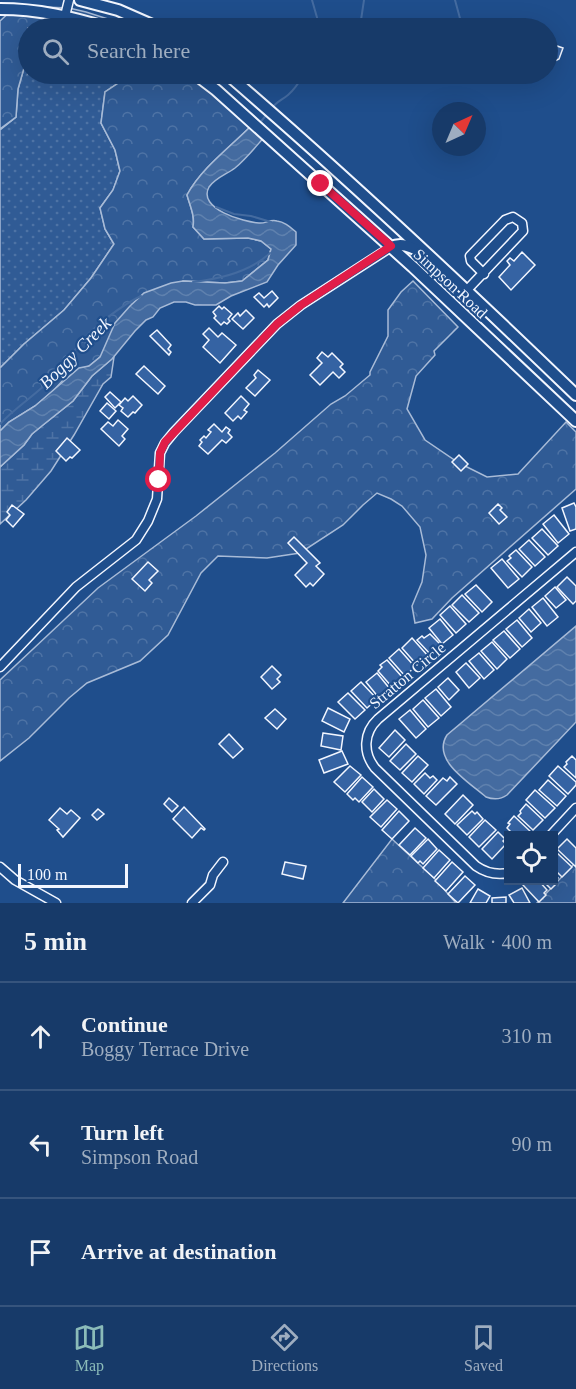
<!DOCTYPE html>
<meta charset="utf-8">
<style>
:root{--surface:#173a69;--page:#20416f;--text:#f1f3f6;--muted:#9eadc0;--line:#36547d;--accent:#8bbbb9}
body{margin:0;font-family:Georgia,serif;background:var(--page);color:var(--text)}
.controls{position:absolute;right:18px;bottom:18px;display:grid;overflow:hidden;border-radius:0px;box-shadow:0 6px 24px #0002}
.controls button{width:54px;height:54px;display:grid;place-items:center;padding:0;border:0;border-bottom:2px solid var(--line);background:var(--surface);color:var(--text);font:30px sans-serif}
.compass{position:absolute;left:432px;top:102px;width:54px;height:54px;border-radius:50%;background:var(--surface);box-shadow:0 6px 24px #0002;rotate:44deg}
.scale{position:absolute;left:18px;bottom:15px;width:110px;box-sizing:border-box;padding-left:6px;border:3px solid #f2f6ff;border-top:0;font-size:16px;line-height:21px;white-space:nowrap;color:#f2f6ff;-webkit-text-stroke:4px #1f4e8c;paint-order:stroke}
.stop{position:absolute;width:18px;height:18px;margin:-14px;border:4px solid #e11d48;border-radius:50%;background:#fff}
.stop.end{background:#e11d48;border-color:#fff;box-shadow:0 2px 6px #0008}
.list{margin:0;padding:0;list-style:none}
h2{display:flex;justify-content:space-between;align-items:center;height:78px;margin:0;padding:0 24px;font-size:26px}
h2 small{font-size:20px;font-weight:400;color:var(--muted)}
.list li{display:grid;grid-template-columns:39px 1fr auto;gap:18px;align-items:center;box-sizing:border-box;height:108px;padding:0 24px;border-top:2px solid var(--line)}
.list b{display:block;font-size:22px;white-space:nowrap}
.list p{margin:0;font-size:20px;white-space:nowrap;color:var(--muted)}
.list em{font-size:20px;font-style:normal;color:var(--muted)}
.icon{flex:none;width:33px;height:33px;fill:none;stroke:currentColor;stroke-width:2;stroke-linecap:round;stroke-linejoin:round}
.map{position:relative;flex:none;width:576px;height:903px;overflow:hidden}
.search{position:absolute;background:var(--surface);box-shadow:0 6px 24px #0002;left:18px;right:18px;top:18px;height:66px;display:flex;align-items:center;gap:15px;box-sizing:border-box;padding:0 21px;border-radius:33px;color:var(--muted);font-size:22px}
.sheet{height:402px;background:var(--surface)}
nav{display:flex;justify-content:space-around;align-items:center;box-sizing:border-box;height:84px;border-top:2px solid var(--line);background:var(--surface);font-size:16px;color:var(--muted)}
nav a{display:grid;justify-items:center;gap:3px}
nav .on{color:var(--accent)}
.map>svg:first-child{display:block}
.grass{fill:url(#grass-dots);stroke:#a8bbd7;stroke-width:1.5}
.forest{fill:url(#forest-crowns);stroke:#a8bbd7;stroke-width:1.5}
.wetland{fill:url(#wetland-marsh);stroke:#a8bbd7;stroke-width:1.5}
.water{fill:url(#water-waves);stroke:#a8bbd7;stroke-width:1.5}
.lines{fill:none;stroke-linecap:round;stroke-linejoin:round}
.stream{stroke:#446ba0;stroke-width:2}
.building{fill:#3563a3;stroke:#f2f6ff;stroke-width:1.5}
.minor-casing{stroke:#f2f6ff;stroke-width:11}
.major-casing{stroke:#f2f6ff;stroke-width:14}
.minor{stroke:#1f4e8c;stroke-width:8}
.major{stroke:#1f4e8c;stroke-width:10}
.route{stroke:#e11d48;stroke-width:8}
.labels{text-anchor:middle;stroke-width:4.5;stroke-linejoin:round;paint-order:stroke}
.street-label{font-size:16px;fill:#f2f6ff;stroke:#1f4e8c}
.water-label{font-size:18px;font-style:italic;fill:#f2f6ff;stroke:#1f4e8c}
</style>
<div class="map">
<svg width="576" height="903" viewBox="0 0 576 903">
<defs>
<pattern id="grass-dots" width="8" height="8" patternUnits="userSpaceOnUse" patternTransform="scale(1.5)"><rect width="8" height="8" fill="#305b95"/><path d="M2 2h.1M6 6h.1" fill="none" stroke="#4e73a5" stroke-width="1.8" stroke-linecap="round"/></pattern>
<pattern id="forest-crowns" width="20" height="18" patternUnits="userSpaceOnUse" patternTransform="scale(1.5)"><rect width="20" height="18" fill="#305b95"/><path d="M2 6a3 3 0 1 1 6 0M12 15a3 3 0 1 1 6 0" fill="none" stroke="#4e73a5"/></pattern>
<pattern id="wetland-marsh" width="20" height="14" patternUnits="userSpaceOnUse" patternTransform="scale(1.5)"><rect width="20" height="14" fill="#305b95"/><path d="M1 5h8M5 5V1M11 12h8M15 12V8" fill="none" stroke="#4e73a5"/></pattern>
<pattern id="water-waves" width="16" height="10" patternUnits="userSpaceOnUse" patternTransform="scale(1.5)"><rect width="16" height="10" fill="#446ba0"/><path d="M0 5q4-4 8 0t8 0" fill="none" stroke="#5f81ae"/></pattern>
</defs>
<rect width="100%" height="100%" fill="#1f4e8c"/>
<polygon class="grass" points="28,67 28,74 142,74 126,78 105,92 101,123 115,150 120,171 113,190 100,208 105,229 114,244 91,278 64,310 24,344 0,368 0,130 16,117 18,89 24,68"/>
<g class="forest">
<polygon points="43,7 69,8 86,12 136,28 28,28 28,67 24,68 18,89 16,117 0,129 0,21 13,9"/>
<path d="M142,74H205L255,122C233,145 202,167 187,195C190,206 195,216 193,227L204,239L248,238L261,241L271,249L268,260L242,281L225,283L183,281L100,357L89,366L64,379L53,391L35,406L9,422L0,431V368L24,344L64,310L91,278L114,244L105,229L100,208L113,190L120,171L115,150L101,123L105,92L126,78Z"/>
<polygon points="413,281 458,327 434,351 435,355 416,376 407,409 425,440 459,463 487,477 518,474 566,422 576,432 576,489 452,598 432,619 415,623 412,606 422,582 426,555 420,527 402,506 391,499 377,493 363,505 343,525 300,553 267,558 218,556 201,573 168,635 140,661 87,683 69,698 29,738 0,761 0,680 98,588 196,516 275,453 331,404 345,396 370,375 370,372 388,336 388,310 401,292"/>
<polygon points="392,839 435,879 456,903 343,903"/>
<polygon points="576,862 576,903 537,903"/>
</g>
<polygon class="wetland" points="114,357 111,377 103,384 74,435 51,471 26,500 0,524 0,467 24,445 32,434 43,425 73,401 92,376"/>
<g class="water">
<path d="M255,122L267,134C257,145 247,158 235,168C227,174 215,178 209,187C197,209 244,222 259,223C265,224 270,219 277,221C285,222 290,227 296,232V245L278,265L267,282L231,296L216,305H195L186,302H174L160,308L153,317L146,320L135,331L112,359L92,376L73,401L43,425L32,434L24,445L0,467V431L9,422L35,406L79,368L89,366L100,357L115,323L130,306L144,293L171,283L183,281L225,283L242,281L268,260L271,249L261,241L248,238L204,239L193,227C195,215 190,206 187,195C202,167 233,145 255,122Z"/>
<path d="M576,626V722L507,795C500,800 494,800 486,797C469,782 431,760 447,735Z"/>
</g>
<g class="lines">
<g class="stream">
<polyline points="312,0 318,21 319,28"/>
<polyline points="364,0 361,20 365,28"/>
<polyline points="455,0 461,22 459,28"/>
<path d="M271,109C276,102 282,100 288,95C295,89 300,81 304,74"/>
<polyline points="258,125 268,113"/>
<polyline points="216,207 234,214 251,216 271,222"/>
<path d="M193,282C220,279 250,272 270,253"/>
<path d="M0,424C14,409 31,398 46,384C60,371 70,356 82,341C96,325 122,305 141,296"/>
</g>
</g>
<g class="building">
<polygon points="548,40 552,42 550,45 554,50 557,46 563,48 559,59 555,61 548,58 550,52 548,48"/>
<polygon points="522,252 535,265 511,290 499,277 510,265 507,261 510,258 514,261"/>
<polygon points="272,291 278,298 269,307 267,304 264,307 254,297 259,293 264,298"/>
<polygon points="219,306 222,309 224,307 232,314 228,319 230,321 227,324 224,322 221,325 214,318 216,316 213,312"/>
<polygon points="246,310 254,318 243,329 232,319 238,313 240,316"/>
<polygon points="209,328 218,337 222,333 236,345 220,363 203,347 209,340 203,334"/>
<polygon points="157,330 171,345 168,349 171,352 169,355 150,336"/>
<polygon points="322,352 328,357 332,353 343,364 340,367 345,372 339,378 333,372 320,385 310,375 322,363 317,358"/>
<polygon points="144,366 165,386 158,394 136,374"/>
<polygon points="258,370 270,380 255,396 246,388 256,378 254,375"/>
<polygon points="110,392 121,402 115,408 105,397"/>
<polygon points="133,396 142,405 135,413 133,412 128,417 121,411 123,408 119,405 125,398 128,401"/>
<polygon points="241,396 249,404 244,410 247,412 241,419 238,416 233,421 225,413"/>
<polygon points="107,403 116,411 109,419 100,411"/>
<polygon points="118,420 128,429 122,436 125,439 119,446 101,429 108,422 113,426"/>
<polygon points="214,424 222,432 226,427 230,430 228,433 232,437 226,443 222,440 208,454 199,446 202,442 200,440 204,436 206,438 211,432 208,430"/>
<polygon points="67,438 80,450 72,458 70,457 66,461 56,451"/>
<polygon points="459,455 468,464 461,471 452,462"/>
<polygon points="574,503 576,507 576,529 570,531 562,508"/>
<polygon points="498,504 502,508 500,510 507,517 499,524 489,513"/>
<polygon points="12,505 24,514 13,527 6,520 10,515 7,512"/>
<polygon points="554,515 569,534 558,543 543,524"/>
<polygon points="542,529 558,546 548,555 532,538"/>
<polygon points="294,537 320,563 316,566 324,574 313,586 310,583 306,587 295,575 307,563 288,543"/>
<polygon points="529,540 545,557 535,566 519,549"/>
<polygon points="516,550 532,567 522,577 507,561 511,558 509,556"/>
<polygon points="502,559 519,579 508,588 491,568"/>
<polygon points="148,562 158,571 149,580 152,583 145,591 132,579"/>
<polygon points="567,577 576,586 576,601 573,604 557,587"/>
<polygon points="476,585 492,602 482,612 465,594"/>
<polygon points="555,587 566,600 556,608 545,596"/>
<polygon points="462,595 479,613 469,622 452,605"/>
<polygon points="543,598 558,617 547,626 532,607"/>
<polygon points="450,606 466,624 456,633 440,615"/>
<polygon points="529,609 541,623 531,632 519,618"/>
<polygon points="440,619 453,635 442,644 429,628"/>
<polygon points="517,620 532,638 522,647 506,629"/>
<polygon points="504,631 520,649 510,658 493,640"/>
<polygon points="430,634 441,645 431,655 417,640 422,636 424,638"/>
<polygon points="412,638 428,656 417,665 402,648"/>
<polygon points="492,642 507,659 497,669 481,651"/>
<polygon points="399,649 415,667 405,676 389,658"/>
<polygon points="479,653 494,670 484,679 469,661"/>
<polygon points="387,660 403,678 392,687 378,671 382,667 380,665"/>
<polygon points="466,663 480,678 469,688 456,672"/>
<polygon points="272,666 281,675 277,679 280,682 272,689 261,677"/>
<polygon points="377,673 390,689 379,698 366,682"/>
<polygon points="448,678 459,690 449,700 438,687"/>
<polygon points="361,682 377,699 367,708 351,691"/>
<polygon points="436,689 451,707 441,716 425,698"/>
<polygon points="348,693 365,710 355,719 338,702"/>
<polygon points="423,700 439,718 428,727 413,709"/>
<polygon points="328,708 350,719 344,732 322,721"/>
<polygon points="275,709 286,719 277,729 265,718"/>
<polygon points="410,710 426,729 416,738 399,719"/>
<polygon points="395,730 405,740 389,757 379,748"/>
<polygon points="323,733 343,736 341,750 321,746"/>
<polygon points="229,734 243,749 233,758 219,744"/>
<polygon points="406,744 416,754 400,770 390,761"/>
<polygon points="342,751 348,764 324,773 319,760"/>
<polygon points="418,756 428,765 412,782 402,773"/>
<polygon points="572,756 576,760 576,778 564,767 567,764 566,762"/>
<polygon points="350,766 361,775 345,792 334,782"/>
<polygon points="558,766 576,782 576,785 568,794 549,776"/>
<polygon points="425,773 430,778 433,776 437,780 424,794 414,784"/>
<polygon points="362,777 373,787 359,802 355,798 353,800 347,794"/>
<polygon points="450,777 457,784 436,805 426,796 443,778 447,781"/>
<polygon points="548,780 566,796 557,806 539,790"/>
<polygon points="374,789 384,799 372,812 362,802"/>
<polygon points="535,790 555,808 545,818 526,800"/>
<polygon points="463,795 473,805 455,824 445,814"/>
<polygon points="169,798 178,806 172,812 164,804"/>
<polygon points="387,800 397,809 381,827 370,817"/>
<polygon points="526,804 543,820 533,830 518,816 521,813 520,811"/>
<polygon points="184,807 205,829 204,830 201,828 192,838 173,819"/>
<polygon points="60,808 67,814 71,810 80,818 63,837 57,830 59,829 49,820"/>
<polygon points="98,809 104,814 97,820 92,815"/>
<polygon points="399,811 409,821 392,839 382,830"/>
<polygon points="472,811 475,814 477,812 483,819 467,835 457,825"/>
<polygon points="514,816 531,832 528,836 515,836 507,828 510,824 508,823"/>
<polygon points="485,820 496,830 479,847 469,837"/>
<polygon points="415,828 426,838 410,855 399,845"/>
<polygon points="498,832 505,839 503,841 506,844 492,859 482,849"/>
<polygon points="428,839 437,849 423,864 420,861 418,863 411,856"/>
<polygon points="567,839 576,848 576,867 557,849"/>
<polygon points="439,850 450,860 434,878 423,868"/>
<polygon points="555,851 572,867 562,877 554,869 554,853"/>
<polygon points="285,862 306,866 303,879 282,874"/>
<polygon points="452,862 463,872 446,891 435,881"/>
<polygon points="554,873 558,878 555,881 557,883 551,889 542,880 554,880"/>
<polygon points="465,876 475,885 458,903 448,894"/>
<polygon points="527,880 538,880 547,890 544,893 546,895 539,902 523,885"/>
<polygon points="522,888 530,903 514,903 509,895"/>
<polygon points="478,889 490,896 486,903 470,903"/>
<polygon points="506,897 506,903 492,903 492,898"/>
</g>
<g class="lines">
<g class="minor-casing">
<g id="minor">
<polyline points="65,16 69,0"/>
<polyline points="467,290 523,231 522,223 513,217 505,220 470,256 471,261 484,274"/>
<polyline points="0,667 76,587 136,540 148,521 157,499 160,453 165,443 174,432 277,324 301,305 391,247"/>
<polyline points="550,836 576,808"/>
<polyline points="0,867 15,880 56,903"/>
<path d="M508,873C497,875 486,873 476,866L375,768C363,753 363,733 378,719L576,552"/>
<polyline points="192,903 210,885 213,875 223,862"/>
</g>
</g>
<g class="major-casing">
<g id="major">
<polyline points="80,0 118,10 159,28"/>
<path d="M0,9C39,9 71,17 108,28"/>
<polyline points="195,74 216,90 413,267 576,421"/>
<path d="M227,74C347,177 462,285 576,395"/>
<path d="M391,247C402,242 411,247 421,252"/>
</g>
</g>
<use href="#minor" class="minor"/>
<use href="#major" class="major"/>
</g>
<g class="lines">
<polyline class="route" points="159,480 160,453 165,442 277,324 301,305 391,246 321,184"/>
</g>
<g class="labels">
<g class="street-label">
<text transform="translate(451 283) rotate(43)" y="6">Simpson Road</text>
<text transform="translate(407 675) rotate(-40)" y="6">Stratton Circle</text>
</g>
<g class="water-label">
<text transform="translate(75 353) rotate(-45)" y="6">Boggy Creek</text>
</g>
</g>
</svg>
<div class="controls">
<button><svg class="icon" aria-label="locate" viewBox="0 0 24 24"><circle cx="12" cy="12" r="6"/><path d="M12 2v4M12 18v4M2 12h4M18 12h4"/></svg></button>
</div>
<svg class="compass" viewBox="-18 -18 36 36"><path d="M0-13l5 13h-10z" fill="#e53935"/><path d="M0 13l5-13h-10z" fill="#9eadc0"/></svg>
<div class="scale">100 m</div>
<div class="stop" style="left:159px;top:480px"></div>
<div class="stop end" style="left:321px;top:184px"></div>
<div class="search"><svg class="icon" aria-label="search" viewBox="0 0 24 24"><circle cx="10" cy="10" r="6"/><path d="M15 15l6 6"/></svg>Search here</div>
</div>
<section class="sheet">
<h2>5 min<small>Walk · 400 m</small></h2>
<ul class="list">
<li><svg class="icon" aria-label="ahead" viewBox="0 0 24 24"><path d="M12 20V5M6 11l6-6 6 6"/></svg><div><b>Continue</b><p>Boggy Terrace Drive</p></div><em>310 m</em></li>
<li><svg class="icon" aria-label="left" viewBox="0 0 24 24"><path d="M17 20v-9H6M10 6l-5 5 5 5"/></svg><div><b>Turn left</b><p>Simpson Road</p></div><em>90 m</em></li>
<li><svg class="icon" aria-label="arrive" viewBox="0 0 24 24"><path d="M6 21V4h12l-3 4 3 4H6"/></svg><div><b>Arrive at destination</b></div></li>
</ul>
</section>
<nav>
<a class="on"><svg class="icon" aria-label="map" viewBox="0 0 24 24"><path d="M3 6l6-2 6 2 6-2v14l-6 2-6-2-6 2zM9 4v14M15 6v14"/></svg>Map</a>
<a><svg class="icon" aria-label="directions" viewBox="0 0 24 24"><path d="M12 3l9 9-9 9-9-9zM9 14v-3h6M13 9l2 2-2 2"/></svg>Directions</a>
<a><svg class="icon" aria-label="saved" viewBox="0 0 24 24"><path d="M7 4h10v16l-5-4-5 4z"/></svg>Saved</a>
</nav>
